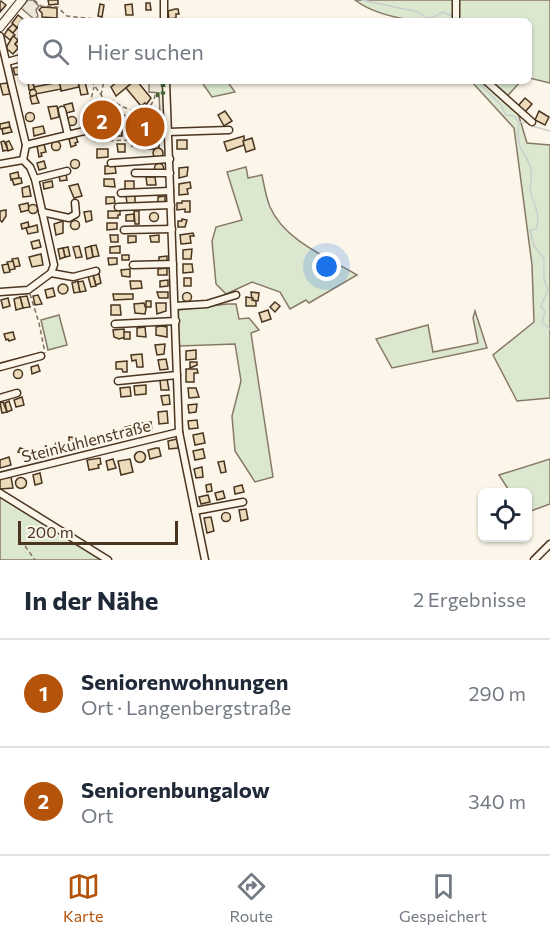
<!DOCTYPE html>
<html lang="de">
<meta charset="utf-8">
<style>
:root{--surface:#fff;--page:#f2f2f3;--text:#1f2937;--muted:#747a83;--line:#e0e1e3;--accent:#b45309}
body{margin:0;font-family:Commissioner,sans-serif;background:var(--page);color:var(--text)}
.controls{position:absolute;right:18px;bottom:18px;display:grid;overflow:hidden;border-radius:9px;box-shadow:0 2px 4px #0004}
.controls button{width:54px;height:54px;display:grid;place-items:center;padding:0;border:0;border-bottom:2px solid var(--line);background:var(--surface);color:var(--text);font:30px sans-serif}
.scale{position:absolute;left:18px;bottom:15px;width:160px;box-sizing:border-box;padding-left:6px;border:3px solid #4a3520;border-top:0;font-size:16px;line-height:21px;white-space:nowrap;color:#4a3520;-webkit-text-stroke:4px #fbf6e9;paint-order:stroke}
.you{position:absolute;left:327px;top:267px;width:21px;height:21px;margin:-15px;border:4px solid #fff;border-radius:50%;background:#1a73e8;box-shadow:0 0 0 9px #1a73e833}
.badge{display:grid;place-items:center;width:39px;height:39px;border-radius:50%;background:var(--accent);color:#fff;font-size:20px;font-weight:700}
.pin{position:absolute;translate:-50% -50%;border:3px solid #fff;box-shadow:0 2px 6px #0006}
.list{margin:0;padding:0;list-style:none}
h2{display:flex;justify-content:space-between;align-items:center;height:78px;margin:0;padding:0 24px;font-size:26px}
h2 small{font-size:20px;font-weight:400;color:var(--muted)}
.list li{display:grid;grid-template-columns:39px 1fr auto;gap:18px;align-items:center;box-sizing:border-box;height:108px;padding:0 24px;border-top:2px solid var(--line)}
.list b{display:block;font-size:22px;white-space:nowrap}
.list p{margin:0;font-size:20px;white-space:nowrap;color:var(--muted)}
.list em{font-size:20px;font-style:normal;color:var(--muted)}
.icon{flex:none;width:33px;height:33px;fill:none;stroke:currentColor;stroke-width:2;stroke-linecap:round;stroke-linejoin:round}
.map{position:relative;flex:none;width:550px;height:560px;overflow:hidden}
.search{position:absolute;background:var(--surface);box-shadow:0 2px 4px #0004;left:18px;right:18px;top:18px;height:66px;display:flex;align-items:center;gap:15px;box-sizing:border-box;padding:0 21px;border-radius:9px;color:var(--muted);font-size:22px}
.sheet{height:294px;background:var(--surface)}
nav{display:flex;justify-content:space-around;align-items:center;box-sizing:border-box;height:84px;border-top:2px solid var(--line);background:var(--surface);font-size:16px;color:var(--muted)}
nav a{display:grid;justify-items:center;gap:3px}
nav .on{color:var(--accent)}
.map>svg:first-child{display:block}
.green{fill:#dce7d0;stroke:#887966;stroke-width:1.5}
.parking{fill:#ede7d9;stroke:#887966;stroke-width:1.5}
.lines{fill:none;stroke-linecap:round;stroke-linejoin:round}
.stream{stroke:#c9cecd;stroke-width:1.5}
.building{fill:#ecdcbc;stroke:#4a3520;stroke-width:1.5}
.minor-casing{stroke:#4a3520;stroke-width:9}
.major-casing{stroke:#4a3520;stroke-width:10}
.path{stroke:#7f6f5c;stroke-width:1.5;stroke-dasharray:4.5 3;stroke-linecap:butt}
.minor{stroke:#fbf6e9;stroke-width:6}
.major{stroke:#fbf6e9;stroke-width:8}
.hedge{stroke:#436837;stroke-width:4.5;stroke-dasharray:3 4.5;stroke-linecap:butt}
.labels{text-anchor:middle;stroke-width:4.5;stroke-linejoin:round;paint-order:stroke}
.street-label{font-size:16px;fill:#4a3520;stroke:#fbf6e9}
</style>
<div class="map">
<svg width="550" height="560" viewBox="0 0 550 560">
<rect width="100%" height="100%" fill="#fbf6e9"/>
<g class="green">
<path d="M355,0H550V83L529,78V21C479,21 395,31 355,0Z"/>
<polygon points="201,81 227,81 235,92 212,97"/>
<polygon points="471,81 521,81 503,101 518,113 527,143 550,145 550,398 517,401 493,355 534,322 532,265 514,128"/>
<path d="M246,167L248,178L262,175C264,185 266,197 270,207C285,241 327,257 357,275L309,303L306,300L290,309L280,292L252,282L226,294L216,284L212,241L216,227L242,220L227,172Z"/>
<polygon points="227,304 236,304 239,319 249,318 259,330 251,333 273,477 255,482 235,451 232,416 241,381 235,344 179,346 178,310"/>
<polygon points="475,311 487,348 392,368 376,339 428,325 433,352 478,343 473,318"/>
<polygon points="59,315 67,345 48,350 41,320"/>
<polygon points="550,459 550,504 528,512 528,493 510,492 499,475"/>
<polygon points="0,496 106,560 0,560"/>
</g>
<g class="parking">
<polygon points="28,0 33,0 39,6 36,10 38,16 35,20 21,8"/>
<polygon points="149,81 163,81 166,138 161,138 159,93 149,92"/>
</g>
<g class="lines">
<g class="stream">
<polyline points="362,0 418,12 426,18 434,17 443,12 452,16"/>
<path d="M477,81L501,105L506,115L514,116L519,122C518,130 517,141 521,149C525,156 530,162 531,170C533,176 530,183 530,189C532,203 542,214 536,229L530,230L534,246L544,258V279L548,290L541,306L545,312L542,322L550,329"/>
<polyline points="519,122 528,123"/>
<polyline points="532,126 550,131"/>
</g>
</g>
<g class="building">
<polygon points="48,0 58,0 58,4 49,5"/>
<polygon points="1,1 6,5 0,12 0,2"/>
<polygon points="146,3 150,3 151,10 146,10"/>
<polygon points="100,4 104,5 102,17 98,16"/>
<polygon points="132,4 133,15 126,15 125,5"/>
<polygon points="42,7 57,8 57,18 42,17 42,13 39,10"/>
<polygon points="175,9 178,9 179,14 176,14 176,18 169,19 168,11"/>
<polygon points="18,15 24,20 21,21 17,28 12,23"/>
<polygon points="13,24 17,28 13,33 8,29"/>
<polygon points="8,29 15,35 10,40 4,35"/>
<polygon points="13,36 18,40 15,44 19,47 13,54 7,49 7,46"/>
<polygon points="21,38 21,50 20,50 15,44"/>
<polygon points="19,67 21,74 15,75 13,68"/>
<polygon points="28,81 35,81 36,83 33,84 35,89 29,90"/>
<polygon points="59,81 64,81 64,83 78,81 79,87 61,91"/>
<polygon points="78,81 85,82 88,94 81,95"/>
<polygon points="118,81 134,81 116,96 111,87"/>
<polygon points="134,81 137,81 151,98 146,105 145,103 141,106 126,88"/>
<polygon points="59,82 61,89 36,94 34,87"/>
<polygon points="7,83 10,94 3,95 0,84"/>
<circle cx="33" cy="93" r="3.5"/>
<polygon points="36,95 39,103 32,104 30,97"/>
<polygon points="525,98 532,104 525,112 518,106"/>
<polygon points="72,103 74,111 66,113 64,105"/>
<polygon points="57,106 59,117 51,119 48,107"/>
<polygon points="225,111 232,121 224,126 218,115"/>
<polygon points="539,111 549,117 545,125 535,120"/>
<circle cx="30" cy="117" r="4.5"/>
<rect x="97" y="116" width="10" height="7"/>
<polygon points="121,116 122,126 114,126 114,117"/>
<circle cx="72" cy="121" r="4.5"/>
<polygon points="138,118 148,118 151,135 145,136"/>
<polygon points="9,122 10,127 0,129 0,124"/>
<polygon points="43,126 45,133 34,136 33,128"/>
<polygon points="114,126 122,126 122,136 115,136"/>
<polygon points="10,127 12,132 3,134 2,129"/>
<polygon points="97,130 107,130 107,137 97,138"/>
<polygon points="244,136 244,145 227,151 224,142"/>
<polygon points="76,137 78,142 75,143 76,145 71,147 69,139"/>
<polygon points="252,138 255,149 246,152 243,141"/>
<rect x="177" y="140" width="10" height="9"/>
<polygon points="4,141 8,150 3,151 1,142"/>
<polygon points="9,141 13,149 8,151 6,142"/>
<polygon points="132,141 146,141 146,145 132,146"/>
<circle cx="56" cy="146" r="4.5"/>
<polygon points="159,142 159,149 148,149 148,143"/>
<polygon points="44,144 46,152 41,153 42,156 39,157 37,146"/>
<polygon points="117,144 125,144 125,152 118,152"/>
<circle cx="158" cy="153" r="5"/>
<polygon points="97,149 108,149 108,157 97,158"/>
<circle cx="75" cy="164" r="4.5"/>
<polygon points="44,161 46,168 39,170 37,163"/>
<circle cx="159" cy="168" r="4.5"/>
<polygon points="105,166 115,166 116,173 105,174"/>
<polygon points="188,167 187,176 179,178 179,168"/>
<polygon points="18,172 19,178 11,180 10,174"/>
<polygon points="66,174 67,180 60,181 59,176"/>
<polygon points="146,177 155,177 156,185 147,185"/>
<polygon points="19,178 21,178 22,183 14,185 12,179"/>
<polygon points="104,179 114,179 115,187 104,186"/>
<polygon points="52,181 53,187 44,189 43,183"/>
<rect x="125" y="181" width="9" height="8"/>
<polygon points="190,182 191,188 187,189 188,194 179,195 179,184"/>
<polygon points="78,184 82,196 74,198 69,186"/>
<polygon points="29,186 31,196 23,197 22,188"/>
<polygon points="126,196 135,196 135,203 127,203"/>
<polygon points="165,196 165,203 158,203 158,197"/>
<polygon points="106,197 114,197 115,203 106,204"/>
<polygon points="182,201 190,201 190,212 185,212 185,209 177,210 177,203 182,203"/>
<polygon points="28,203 29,210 21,212 19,205"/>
<circle cx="33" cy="209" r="4.5"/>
<polygon points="120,208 120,215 118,215 118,218 108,218 108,211 117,211 117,209"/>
<polygon points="6,210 6,216 2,222 0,220 0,211"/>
<polygon points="91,211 92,220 86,222 84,212"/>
<polygon points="134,211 139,211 139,224 135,224"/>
<circle cx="154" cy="217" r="4.5"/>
<polygon points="134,214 134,221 126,221 126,215"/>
<polygon points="182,219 187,220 185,227 178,227 178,221 182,221"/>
<circle cx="75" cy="225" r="4.5"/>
<polygon points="63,221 63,233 56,235 54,224"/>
<polygon points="28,222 29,227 22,229 21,224"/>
<polygon points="107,223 117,223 117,229 107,230"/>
<polygon points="37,225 38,232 28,234 26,228"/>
<polygon points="193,233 194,236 190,236 191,243 181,244 180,235"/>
<polygon points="110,235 118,235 118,242 111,242"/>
<polygon points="159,235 159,242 151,242 150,236"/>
<polygon points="128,236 136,236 136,242 128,243"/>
<polygon points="39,240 41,247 33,249 31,242"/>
<polygon points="96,245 99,256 93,257 91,246"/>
<polygon points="79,246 82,257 76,258 73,247"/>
<polygon points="91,246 93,257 87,259 85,248"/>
<polygon points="120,246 120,253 110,253 110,247"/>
<polygon points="68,247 70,256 65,257 63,248"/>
<polygon points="63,248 65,257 60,259 58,249"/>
<polygon points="192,249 191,259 183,259 183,250"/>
<polygon points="41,254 43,265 32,267 29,257"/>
<rect x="122" y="255" width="7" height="5"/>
<polygon points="167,256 167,263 159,263 159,257"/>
<polygon points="18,258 20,266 14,267 12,259"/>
<polygon points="108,258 117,258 117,264 109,265"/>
<polygon points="13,261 15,269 9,270 7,262"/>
<polygon points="8,264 10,272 4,273 2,265"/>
<polygon points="183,264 192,264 193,272 183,273"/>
<polygon points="167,268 167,275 158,275 158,269"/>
<polygon points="130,269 130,277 122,276 121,270"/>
<polygon points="99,274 101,283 96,285 93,275"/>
<polygon points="93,275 96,286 91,287 88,276"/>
<rect x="184" y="278" width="7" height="8"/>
<polygon points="168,280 168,286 160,287 160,281"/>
<polygon points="78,281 80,292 74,293 72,283"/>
<polygon points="83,281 86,291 80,292 78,282"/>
<polygon points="130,281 141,281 142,288 131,289"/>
<circle cx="63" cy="289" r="5"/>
<polygon points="53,288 55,296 47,298 45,290"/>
<polygon points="157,292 168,292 168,298 159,298"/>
<polygon points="251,292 259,293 258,301 252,300"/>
<circle cx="187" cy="297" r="4.5"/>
<polygon points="113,294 133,294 133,299 114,300"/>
<polygon points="38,295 42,304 35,305 33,296"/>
<polygon points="27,296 30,307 23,308 20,297"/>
<polygon points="20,297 23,308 16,310 14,299"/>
<polygon points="246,297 253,298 252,300 256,301 256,306 246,306"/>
<polygon points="8,298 10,306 3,308 1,300"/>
<rect x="146" y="301" width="5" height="6"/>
<polygon points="275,302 280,306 275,312 270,307"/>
<polygon points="144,303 146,309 145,314 135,313 134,304"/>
<polygon points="156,303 166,303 166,311 157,314"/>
<polygon points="111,305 120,305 121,315 111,315"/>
<polygon points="268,310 271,319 262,322 259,313"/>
<polygon points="161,326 167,327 167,337 156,335 156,327"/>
<polygon points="145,327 146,337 137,336 137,328"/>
<polygon points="124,329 125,337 119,339 114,337 113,330"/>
<polygon points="13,332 15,339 9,341 8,339 6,340 4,334"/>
<rect x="124" y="332" width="6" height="7"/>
<polygon points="165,344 164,354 157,355 155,345"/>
<polygon points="196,350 196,359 186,360 186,351"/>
<polygon points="142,354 143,367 137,367 136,360 132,361 131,355"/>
<polygon points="166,359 168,369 160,370 158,360"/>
<polygon points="127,361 127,372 123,372 122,369 116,369 116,362"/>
<polygon points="190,362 197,362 197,365 190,368"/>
<polygon points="38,365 40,371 32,374 31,367"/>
<polygon points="186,369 197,369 198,373 194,373 194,382 186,382"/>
<circle cx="18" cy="374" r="4.5"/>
<polygon points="167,379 169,390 161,390 160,380"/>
<polygon points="146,385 146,394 135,395 134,386"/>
<polygon points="130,387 131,396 121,397 120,388"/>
<polygon points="188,388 196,388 199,397 189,398"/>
<polygon points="169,395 170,404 163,405 161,396"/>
<polygon points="22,397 24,405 16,407 14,400"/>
<polygon points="9,401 12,410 7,412 5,403"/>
<polygon points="3,402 7,412 2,413 0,403"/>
<polygon points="197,404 196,412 189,413 188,405"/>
<polygon points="167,411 168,423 159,424 158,412"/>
<polygon points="197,420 198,428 189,429 188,421"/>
<polygon points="151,422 152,431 143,432 142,423"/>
<polygon points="136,425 137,434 126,435 125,427"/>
<polygon points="203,433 205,443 195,445 193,435"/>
<polygon points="69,437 77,438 76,443 81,443 80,448 69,447"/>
<polygon points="177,439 178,448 169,449 168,441"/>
<polygon points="56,443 60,446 53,456 50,454"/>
<polygon points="45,446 52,450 48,457 41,453"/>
<polygon points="20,448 33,452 30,462 23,460 25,454 18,452"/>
<polygon points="156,448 159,448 161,456 150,459 148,450"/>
<polygon points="203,449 205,458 195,460 193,451"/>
<circle cx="140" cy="457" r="5.5"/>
<polygon points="9,457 11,465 0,468 0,460"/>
<polygon points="100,458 101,464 98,465 99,468 89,470 87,460"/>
<polygon points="113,459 116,468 108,470 106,461"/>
<polygon points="130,459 133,472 121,475 118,461"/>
<polygon points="224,461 226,472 221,473 218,462"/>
<polygon points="202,467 203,477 196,478 194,469"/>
<polygon points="40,473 42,483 35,485 33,475"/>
<polygon points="11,477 13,488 0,489 0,479"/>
<circle cx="21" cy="483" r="5.5"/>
<polygon points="211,484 212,491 207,492 206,485"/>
<polygon points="242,485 244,492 235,494 234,487"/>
<polygon points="223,491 225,498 217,500 215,493"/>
<polygon points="208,495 210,502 201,504 199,497"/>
<polygon points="246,509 248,519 241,521 239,510"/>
<circle cx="226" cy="517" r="4.5"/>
<polygon points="211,517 214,531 207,533 204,518"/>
</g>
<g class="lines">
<g class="minor-casing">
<g id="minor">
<polyline points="164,0 164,21"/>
<polyline points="456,21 456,0"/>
<polyline points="0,36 26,145 23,160 30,167 35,179 54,265 51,273"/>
<polyline points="7,62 21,58"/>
<polyline points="166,81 179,432 205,560"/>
<polyline points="486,81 532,122"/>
<polyline points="62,110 68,135"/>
<polyline points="168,132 229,130"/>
<polyline points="26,145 101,127 112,126 112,122"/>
<polyline points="111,163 170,159"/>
<polyline points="0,164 23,160"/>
<polyline points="135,173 170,173"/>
<polyline points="35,179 67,171"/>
<polyline points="121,193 170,191"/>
<polyline points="118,207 171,205"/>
<polyline points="42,212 69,218 76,214 75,203"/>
<polyline points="124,230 172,229"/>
<polyline points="133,265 173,264"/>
<polyline points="0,292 28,290 51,273 73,277 96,271"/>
<polyline points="175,306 207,304 236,295"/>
<polyline points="115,324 176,321"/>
<polyline points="0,367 41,356"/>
<polyline points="118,381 177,375"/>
<polyline points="0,398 17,393"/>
<polyline points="0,476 179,432"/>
<polyline points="0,493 108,560"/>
<polyline points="195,511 243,502"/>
<polyline points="534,560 550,544"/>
</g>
</g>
<g class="major-casing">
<polyline id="major" points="0,27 22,0"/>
</g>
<g class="path">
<polyline points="34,0 41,6 57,7 67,16 114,21"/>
<path d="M91,81L107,103L113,101C132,113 150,119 156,92"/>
<polyline points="101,95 104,81"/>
<polyline points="110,107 128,117 128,139"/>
<polyline points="88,112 94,87"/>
<polyline points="90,125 88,112 107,110 110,105 107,103"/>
<polyline points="91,135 93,141 96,141 164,139"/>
<polyline points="30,294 39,323 45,353"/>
<polyline points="25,546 35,560"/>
</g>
<use href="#minor" class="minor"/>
<use href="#major" class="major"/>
<g class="hedge">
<polyline points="141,81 142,81"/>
<polyline points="156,95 163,95 163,81"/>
</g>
</g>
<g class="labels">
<g class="street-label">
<text transform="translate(86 441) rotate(-14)" y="6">Steinkuhlenstraße</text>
</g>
</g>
</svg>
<div class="controls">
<button><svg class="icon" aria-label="locate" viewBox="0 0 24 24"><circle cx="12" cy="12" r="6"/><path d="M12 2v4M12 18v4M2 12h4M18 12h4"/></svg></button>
</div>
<div class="scale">200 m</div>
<div class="you"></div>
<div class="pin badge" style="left:145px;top:127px">1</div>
<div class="pin badge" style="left:102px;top:120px">2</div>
<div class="search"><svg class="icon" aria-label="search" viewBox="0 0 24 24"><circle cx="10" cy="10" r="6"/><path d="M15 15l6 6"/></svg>Hier suchen</div>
</div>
<section class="sheet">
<h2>In der Nähe<small>2 Ergebnisse</small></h2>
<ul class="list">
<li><span class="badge">1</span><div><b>Seniorenwohnungen</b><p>Ort · Langenbergstraße</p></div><em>290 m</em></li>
<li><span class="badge">2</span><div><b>Seniorenbungalow</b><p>Ort</p></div><em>340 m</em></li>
</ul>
</section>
<nav>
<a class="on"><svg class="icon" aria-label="map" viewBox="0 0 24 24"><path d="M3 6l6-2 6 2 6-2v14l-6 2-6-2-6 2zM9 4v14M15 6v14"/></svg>Karte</a>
<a><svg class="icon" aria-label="directions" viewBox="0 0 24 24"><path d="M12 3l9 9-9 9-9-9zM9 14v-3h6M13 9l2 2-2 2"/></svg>Route</a>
<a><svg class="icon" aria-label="saved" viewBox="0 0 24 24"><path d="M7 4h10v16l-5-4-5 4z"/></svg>Gespeichert</a>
</nav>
